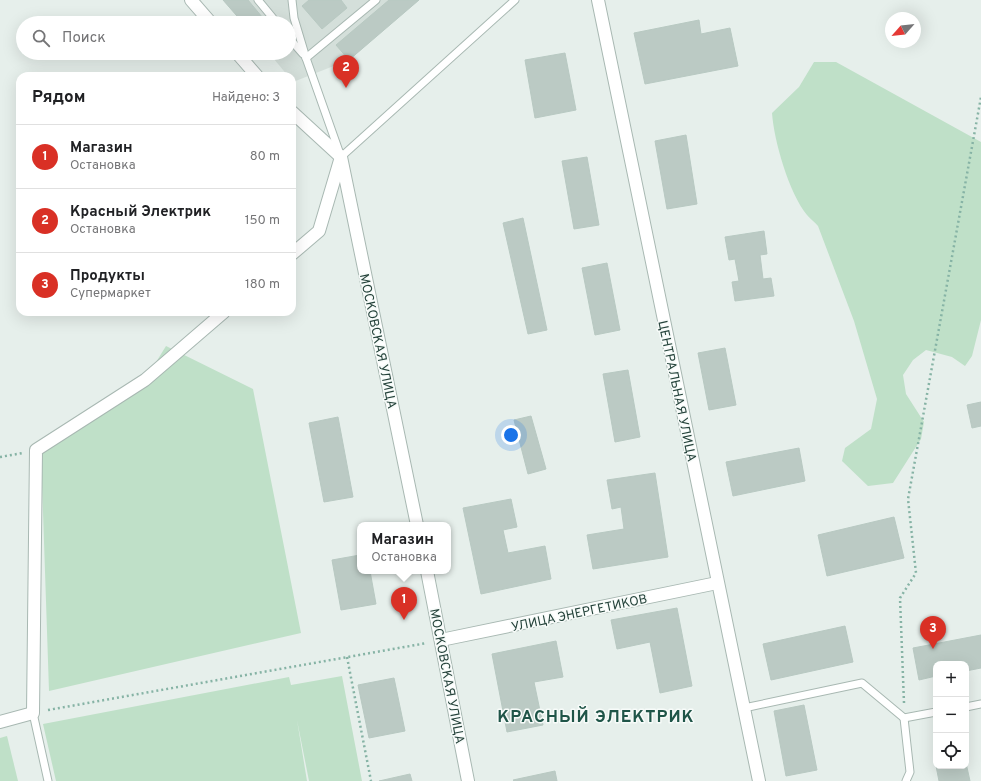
<!DOCTYPE html>
<html lang="ru">
<meta charset="utf-8">
<style>
:root{--surface:#fff;--page:#f2f2f2;--text:#202124;--muted:#757577;--line:#e0e0e0;--accent:#d93025}
body{margin:0;font-family:Overpass,sans-serif;background:var(--page);color:var(--text)}
.controls{position:absolute;right:12px;bottom:12px;display:grid;overflow:hidden;border-radius:8px;box-shadow:0 4px 16px #0002}
.controls button{width:36px;height:36px;display:grid;place-items:center;padding:0;border:0;border-bottom:1px solid var(--line);background:var(--surface);color:var(--text);font:20px sans-serif}
.compass{position:absolute;left:885px;top:12px;width:36px;height:36px;border-radius:50%;background:var(--surface);box-shadow:0 4px 16px #0002;rotate:243deg}
.you{position:absolute;left:511px;top:435px;width:14px;height:14px;margin:-10px;border:3px solid #fff;border-radius:50%;background:#1a73e8;box-shadow:0 0 0 6px #1a73e833}
.badge{display:grid;place-items:center;width:26px;height:26px;border-radius:50%;background:var(--accent);color:#fff;font-size:13px;font-weight:700}
.pin{position:absolute;translate:-50% -33px;filter:drop-shadow(0 1px 2px #0008)}
.pin::after{content:'';position:absolute;top:21px;width:14px;height:12px;background:inherit;clip-path:polygon(0 0,100% 0,50% 100%)}
.popup{position:absolute;left:357px;top:522px;width:94px;height:52px;box-sizing:border-box;display:grid;place-content:center;border-radius:8px;background:var(--surface);filter:drop-shadow(0 1px 3px #0005);font-size:13px;white-space:nowrap;color:var(--muted)}
.popup b{font-size:15px;color:var(--text)}
.popup::after{content:'';position:absolute;left:50%;top:100%;margin-left:-8px;border:8px solid transparent;border-top-color:var(--surface)}
.list{margin:0;padding:0;list-style:none}
h2{display:flex;justify-content:space-between;align-items:center;height:52px;margin:0;padding:0 16px;font-size:17px}
h2 small{font-size:13px;font-weight:400;color:var(--muted)}
.list li{display:grid;grid-template-columns:26px 1fr auto;gap:12px;align-items:center;box-sizing:border-box;height:64px;padding:0 16px;border-top:1px solid var(--line)}
.list b{display:block;font-size:15px;white-space:nowrap}
.list p{margin:0;font-size:13px;white-space:nowrap;color:var(--muted)}
.list em{font-size:13px;font-style:normal;color:var(--muted)}
.icon{flex:none;width:22px;height:22px;fill:none;stroke:currentColor;stroke-width:2;stroke-linecap:round;stroke-linejoin:round}
.map{position:relative;flex:none;width:981px;height:781px;overflow:hidden}
.search{position:absolute;background:var(--surface);box-shadow:0 4px 16px #0002;left:16px;top:16px;width:280px;height:44px;display:flex;align-items:center;gap:10px;box-sizing:border-box;padding:0 14px;border-radius:22px;color:var(--muted);font-size:15px}
.panel{position:absolute;background:var(--surface);box-shadow:0 4px 16px #0002;left:16px;top:72px;width:280px;height:244px;border-radius:12px}
.map>svg:first-child{display:block}
.built{fill:#d4dfda}
.green{fill:#bfe0c8}
.building{fill:#bbcac4;stroke:#b8c9c2}
.lines{fill:none;stroke-linecap:round;stroke-linejoin:round}
.service-casing{stroke:#a8b8b2;stroke-width:9}
.minor-casing{stroke:#a8b8b2;stroke-width:14}
.tertiary-casing{stroke:#a8b8b2;stroke-width:14}
.path{stroke:#86b3a5;stroke-width:2.5;stroke-dasharray:2 3;stroke-linecap:butt}
.service{stroke:#fff;stroke-width:7}
.minor{stroke:#fff;stroke-width:12}
.tertiary{stroke:#fff;stroke-width:12}
.labels{text-anchor:middle;stroke-width:3;stroke-linejoin:round;paint-order:stroke}
.street-label{font-size:13px;fill:#24423a;stroke:#f7fbf9}
.district-label{font-size:17px;font-weight:bold;letter-spacing:1px;fill:#1f5548;stroke:#f7fbf9}
</style>
<div class="map">
<svg width="981" height="781" viewBox="0 0 981 781">
<rect width="100%" height="100%" fill="#e6efeb"/>
<polygon class="built" points="223,0 419,0 349,60 293,82 292,76 288,76 269,53 289,53 289,23 243,23"/>
<g class="green">
<path d="M814,62H836L981,142V320L972,356L965,366L952,357L926,350L913,360L903,375L906,394L924,422L921,439L893,483L868,486L842,461L845,448L871,429L877,399L854,321L818,226C815,222 810,219 807,215C789,193 774,141 772,113L799,87Z"/>
<polygon points="166,346 253,389 301,633 49,691 41,452 145,380"/>
<polygon points="342,676 362,781 309,781 297,720 307,781 56,781 43,724 289,677 291,685"/>
<polygon points="7,736 18,781 0,781 0,738"/>
</g>
<g class="building">
<polygon points="223,0 248,0 267,23 243,23"/>
<polygon points="309,0 341,0 347,8 322,29 302,6"/>
<polygon points="389,0 419,0 349,60 336,45"/>
<polygon points="699,20 701,34 730,28 738,66 645,84 634,33"/>
<polygon points="565,53 576,110 535,118 525,60"/>
<polygon points="686,135 697,204 667,209 655,141"/>
<polygon points="587,157 599,225 574,229 562,161"/>
<polygon points="523,218 547,330 528,334 503,223"/>
<polygon points="764,231 767,254 760,255 763,279 771,278 774,296 735,301 732,282 739,281 735,259 729,260 725,237"/>
<polygon points="607,263 620,330 595,335 582,268"/>
<polygon points="725,348 736,405 709,410 698,353"/>
<polygon points="628,370 640,437 615,442 603,374"/>
<polygon points="981,402 981,426 972,428 967,405"/>
<polygon points="531,416 546,469 528,474 514,420"/>
<polygon points="338,417 353,497 324,502 309,423"/>
<polygon points="799,448 805,481 733,496 726,462"/>
<polygon points="655,473 668,557 593,569 587,535 624,529 621,507 612,509 607,480"/>
<polygon points="511,499 517,527 503,530 508,553 545,546 551,579 481,594 463,508"/>
<polygon points="894,517 904,558 827,576 818,535"/>
<polygon points="360,555 360,571 370,571 376,604 341,610 332,560"/>
<polygon points="677,608 692,686 660,693 650,642 617,649 611,620"/>
<polygon points="845,626 853,662 771,680 763,644"/>
<polygon points="981,635 981,668 966,671 966,664 936,664 936,676 919,680 913,648"/>
<polygon points="556,641 563,677 534,682 543,725 507,732 492,654"/>
<polygon points="394,678 405,731 369,738 358,685"/>
<polygon points="804,705 817,770 786,776 774,711"/>
<polygon points="934,756 936,756 936,766 966,766 966,763 970,781 939,781"/>
<polygon points="555,771 557,781 514,781 513,780"/>
<polygon points="410,774 412,781 379,781"/>
</g>
<g class="lines">
<g class="service-casing">
<g id="service">
<polyline points="258,0 277,23"/>
<polyline points="292,0 294,18 306,58 341,157 515,0"/>
<polyline points="289,38 303,54"/>
<polyline points="306,58 376,0"/>
<polyline points="966,707 981,704"/>
<polyline points="744,708 862,683 904,718 936,712"/>
<polyline points="33,713 48,781"/>
<polyline points="904,718 910,772 906,781"/>
</g>
</g>
<g class="minor-casing">
<g id="minor">
<polyline points="191,0 211,23"/>
<polyline points="598,0 759,781"/>
<polyline points="237,53 257,76"/>
<polyline points="292,112 341,157 319,231 292,254"/>
<polyline points="441,640 717,583"/>
<polyline points="0,722 33,713 36,450 145,380 224,312"/>
</g>
</g>
<g class="tertiary-casing">
<g id="tertiary">
<polyline points="341,157 417,525"/>
<polyline points="427,571 468,781"/>
</g>
</g>
<g class="path">
<polyline points="0,457 23,453"/>
<polyline points="347,657 371,781"/>
<polyline points="904,703 900,598 916,573 908,499 981,97"/>
<polyline points="48,710 427,643"/>
</g>
<use href="#service" class="service"/>
<use href="#minor" class="minor"/>
<use href="#tertiary" class="tertiary"/>
</g>
<g class="labels">
<g class="street-label">
<text transform="translate(379 341) rotate(78)" y="5">МОСКОВСКАЯ УЛИЦА</text>
<text transform="translate(678 391) rotate(78)" y="5">ЦЕНТРАЛЬНАЯ УЛИЦА</text>
<text transform="translate(579 612) rotate(-12)" y="5">УЛИЦА ЭНЕРГЕТИКОВ</text>
<text transform="translate(448 676) rotate(79)" y="5">МОСКОВСКАЯ УЛИЦА</text>
</g>
<g class="district-label">
<text x="596" y="722">КРАСНЫЙ ЭЛЕКТРИК</text>
</g>
</g>
</svg>
<div class="controls">
<button>+</button>
<button>−</button>
<button><svg class="icon" aria-label="locate" viewBox="0 0 24 24"><circle cx="12" cy="12" r="6"/><path d="M12 2v4M12 18v4M2 12h4M18 12h4"/></svg></button>
</div>
<svg class="compass" viewBox="-18 -18 36 36"><path d="M0-13l5 13h-10z" fill="#e53935"/><path d="M0 13l5-13h-10z" fill="#757577"/></svg>
<div class="you"></div>
<div class="pin badge" style="left:404px;top:620px">1</div>
<div class="popup"><b>Магазин</b>Остановка</div>
<div class="pin badge" style="left:346px;top:88px">2</div>
<div class="pin badge" style="left:933px;top:649px">3</div>
<div class="search"><svg class="icon" aria-label="search" viewBox="0 0 24 24"><circle cx="10" cy="10" r="6"/><path d="M15 15l6 6"/></svg>Поиск</div>
<section class="panel">
<h2>Рядом<small>Найдено: 3</small></h2>
<ul class="list">
<li><span class="badge">1</span><div><b>Магазин</b><p>Остановка</p></div><em>80 m</em></li>
<li><span class="badge">2</span><div><b>Красный Электрик</b><p>Остановка</p></div><em>150 m</em></li>
<li><span class="badge">3</span><div><b>Продукты</b><p>Супермаркет</p></div><em>180 m</em></li>
</ul>
</section>
</div>
